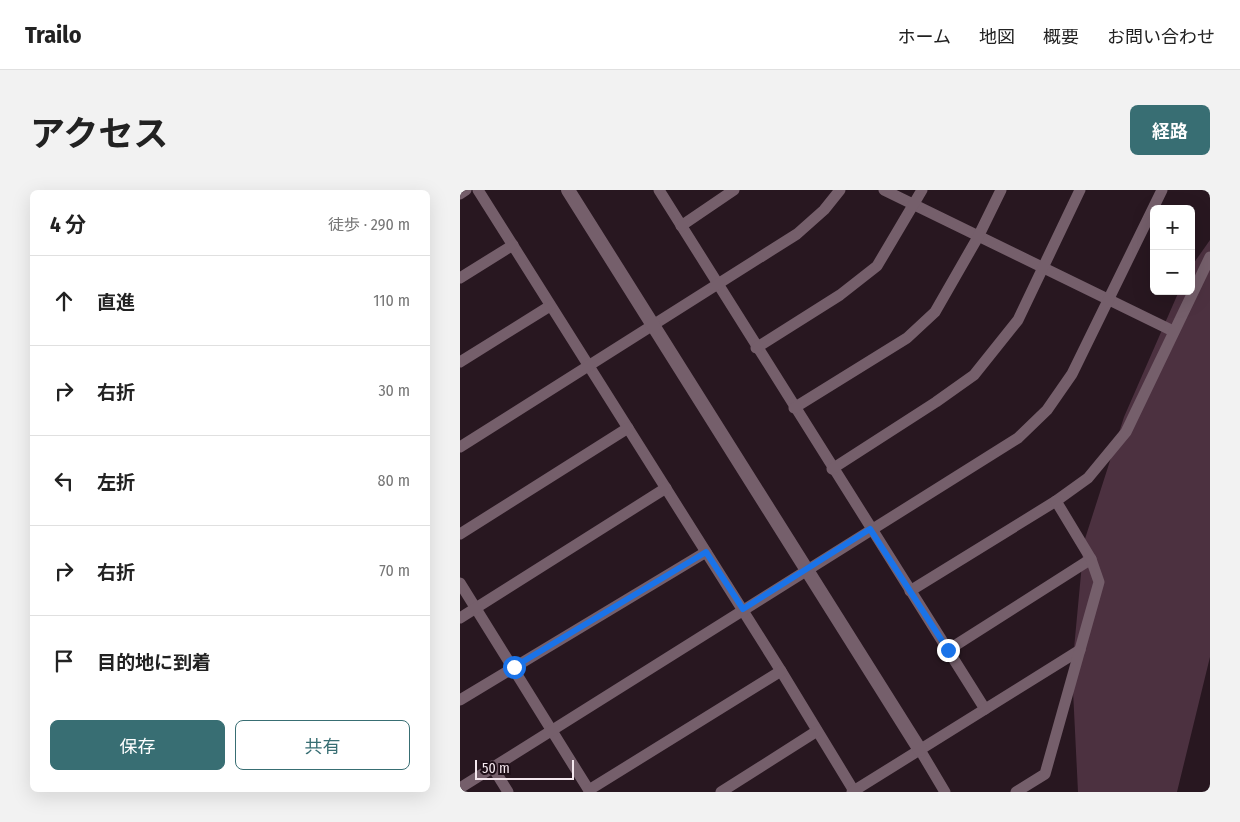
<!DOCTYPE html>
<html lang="ja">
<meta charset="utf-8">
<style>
:root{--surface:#fff;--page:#f2f2f2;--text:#222;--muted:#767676;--line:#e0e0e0;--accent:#386e73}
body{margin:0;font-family:"Fira Sans Condensed","Noto Sans JP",sans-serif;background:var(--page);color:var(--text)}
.controls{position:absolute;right:15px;top:15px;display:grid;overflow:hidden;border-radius:8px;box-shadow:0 5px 20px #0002}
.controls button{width:45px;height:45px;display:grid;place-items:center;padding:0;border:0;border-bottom:1px solid var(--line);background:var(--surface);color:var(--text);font:25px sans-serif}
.scale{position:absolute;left:15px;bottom:12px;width:99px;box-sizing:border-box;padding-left:5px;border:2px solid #f4e7ee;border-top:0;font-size:14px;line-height:18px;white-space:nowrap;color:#f4e7ee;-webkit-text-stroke:4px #1e0e17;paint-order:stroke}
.stop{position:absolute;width:15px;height:15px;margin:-11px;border:4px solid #1a73e8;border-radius:50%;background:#fff}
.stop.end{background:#1a73e8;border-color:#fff;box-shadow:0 1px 5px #0008}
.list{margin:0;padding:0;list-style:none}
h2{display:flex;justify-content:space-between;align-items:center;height:65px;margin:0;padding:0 20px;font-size:21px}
h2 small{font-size:16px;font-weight:400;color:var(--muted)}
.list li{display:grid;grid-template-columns:32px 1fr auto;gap:15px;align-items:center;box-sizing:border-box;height:90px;padding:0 20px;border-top:1px solid var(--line)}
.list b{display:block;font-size:19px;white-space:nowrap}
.list em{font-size:16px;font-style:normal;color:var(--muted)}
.actions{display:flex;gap:10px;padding:15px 20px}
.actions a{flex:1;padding:11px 0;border:1px solid var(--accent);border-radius:8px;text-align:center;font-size:18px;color:var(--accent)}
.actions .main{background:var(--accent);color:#fff}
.icon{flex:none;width:28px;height:28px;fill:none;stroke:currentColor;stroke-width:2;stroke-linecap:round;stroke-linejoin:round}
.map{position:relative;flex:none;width:750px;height:602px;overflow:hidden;border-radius:8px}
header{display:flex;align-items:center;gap:30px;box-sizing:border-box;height:70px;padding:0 25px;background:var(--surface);border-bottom:1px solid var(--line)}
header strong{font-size:24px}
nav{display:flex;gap:28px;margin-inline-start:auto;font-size:18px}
.intro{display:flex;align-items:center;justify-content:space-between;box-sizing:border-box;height:120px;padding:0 30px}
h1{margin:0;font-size:35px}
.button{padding:12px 22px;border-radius:8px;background:var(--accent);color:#fff;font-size:18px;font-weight:700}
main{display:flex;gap:30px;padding:0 30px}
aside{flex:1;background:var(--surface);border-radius:8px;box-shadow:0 5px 20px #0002}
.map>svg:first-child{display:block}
.green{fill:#4c3140}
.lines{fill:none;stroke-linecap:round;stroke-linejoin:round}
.minor{stroke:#755f6b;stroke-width:11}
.tertiary{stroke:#755f6b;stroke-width:14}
.route{stroke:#1a73e8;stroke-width:6}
</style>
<header>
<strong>Trailo</strong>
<nav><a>ホーム</a><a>地図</a><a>概要</a><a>お問い合わせ</a></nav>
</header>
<div class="intro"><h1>アクセス</h1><a class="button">経路</a></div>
<main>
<aside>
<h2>4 分<small>徒歩 · 290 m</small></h2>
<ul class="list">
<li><svg class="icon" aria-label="ahead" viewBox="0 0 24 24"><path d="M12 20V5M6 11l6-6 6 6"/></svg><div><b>直進</b></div><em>110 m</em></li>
<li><svg class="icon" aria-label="right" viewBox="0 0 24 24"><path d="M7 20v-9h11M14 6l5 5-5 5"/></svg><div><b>右折</b></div><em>30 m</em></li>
<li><svg class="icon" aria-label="left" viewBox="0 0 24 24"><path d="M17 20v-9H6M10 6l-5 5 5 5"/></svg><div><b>左折</b></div><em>80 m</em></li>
<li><svg class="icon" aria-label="right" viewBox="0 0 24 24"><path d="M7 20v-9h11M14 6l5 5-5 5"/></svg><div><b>右折</b></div><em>70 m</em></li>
<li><svg class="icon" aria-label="arrive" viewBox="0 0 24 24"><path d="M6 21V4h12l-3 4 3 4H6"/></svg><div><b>目的地に到着</b></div></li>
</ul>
<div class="actions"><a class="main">保存</a><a>共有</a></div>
</aside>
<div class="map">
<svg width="750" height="602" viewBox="0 0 750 602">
<rect width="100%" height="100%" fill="#281720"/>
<polygon class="green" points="750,50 750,467 717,602 618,602 612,480 624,352 664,227 719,101 731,101 731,77"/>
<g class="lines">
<g class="minor">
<polyline points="18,0 321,481 394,601"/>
<polyline points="199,0 525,519"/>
<polyline points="424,0 713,141"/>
<polyline points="0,4 6,0"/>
<polyline points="221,36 274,0"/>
<polyline points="0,88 53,55"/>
<polyline points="296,158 380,105 417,76 462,0"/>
<polyline points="0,172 90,116"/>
<polyline points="334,218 447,148 475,122 518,47 541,0"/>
<polyline points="0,257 337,44 364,20 380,0"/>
<polyline points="372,279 476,212 514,185 558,130 620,0"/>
<polyline points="0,344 168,238"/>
<polyline points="0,393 130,602"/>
<polyline points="450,401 596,311 628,288 666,242 750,67"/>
<polyline points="0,428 206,298"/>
<polyline points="488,460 631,369"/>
<polyline points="0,510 246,362"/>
<polyline points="460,560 485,602"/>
<polyline points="32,576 48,602"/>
<polyline points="0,598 558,248 587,220 612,184 702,0"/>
<polyline points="129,600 321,481"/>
<polyline points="261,602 357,541"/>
<polyline points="392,602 620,460"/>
<polyline points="556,602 585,584 639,392 631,369 596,311"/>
</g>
<polyline class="tertiary" points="108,0 460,560"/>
</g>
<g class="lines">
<polyline class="route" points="54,477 246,362 283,419 410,339 488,460"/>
</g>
</svg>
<div class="controls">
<button>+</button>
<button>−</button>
</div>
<div class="scale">50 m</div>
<div class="stop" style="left:54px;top:477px"></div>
<div class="stop end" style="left:488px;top:460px"></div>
</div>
</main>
